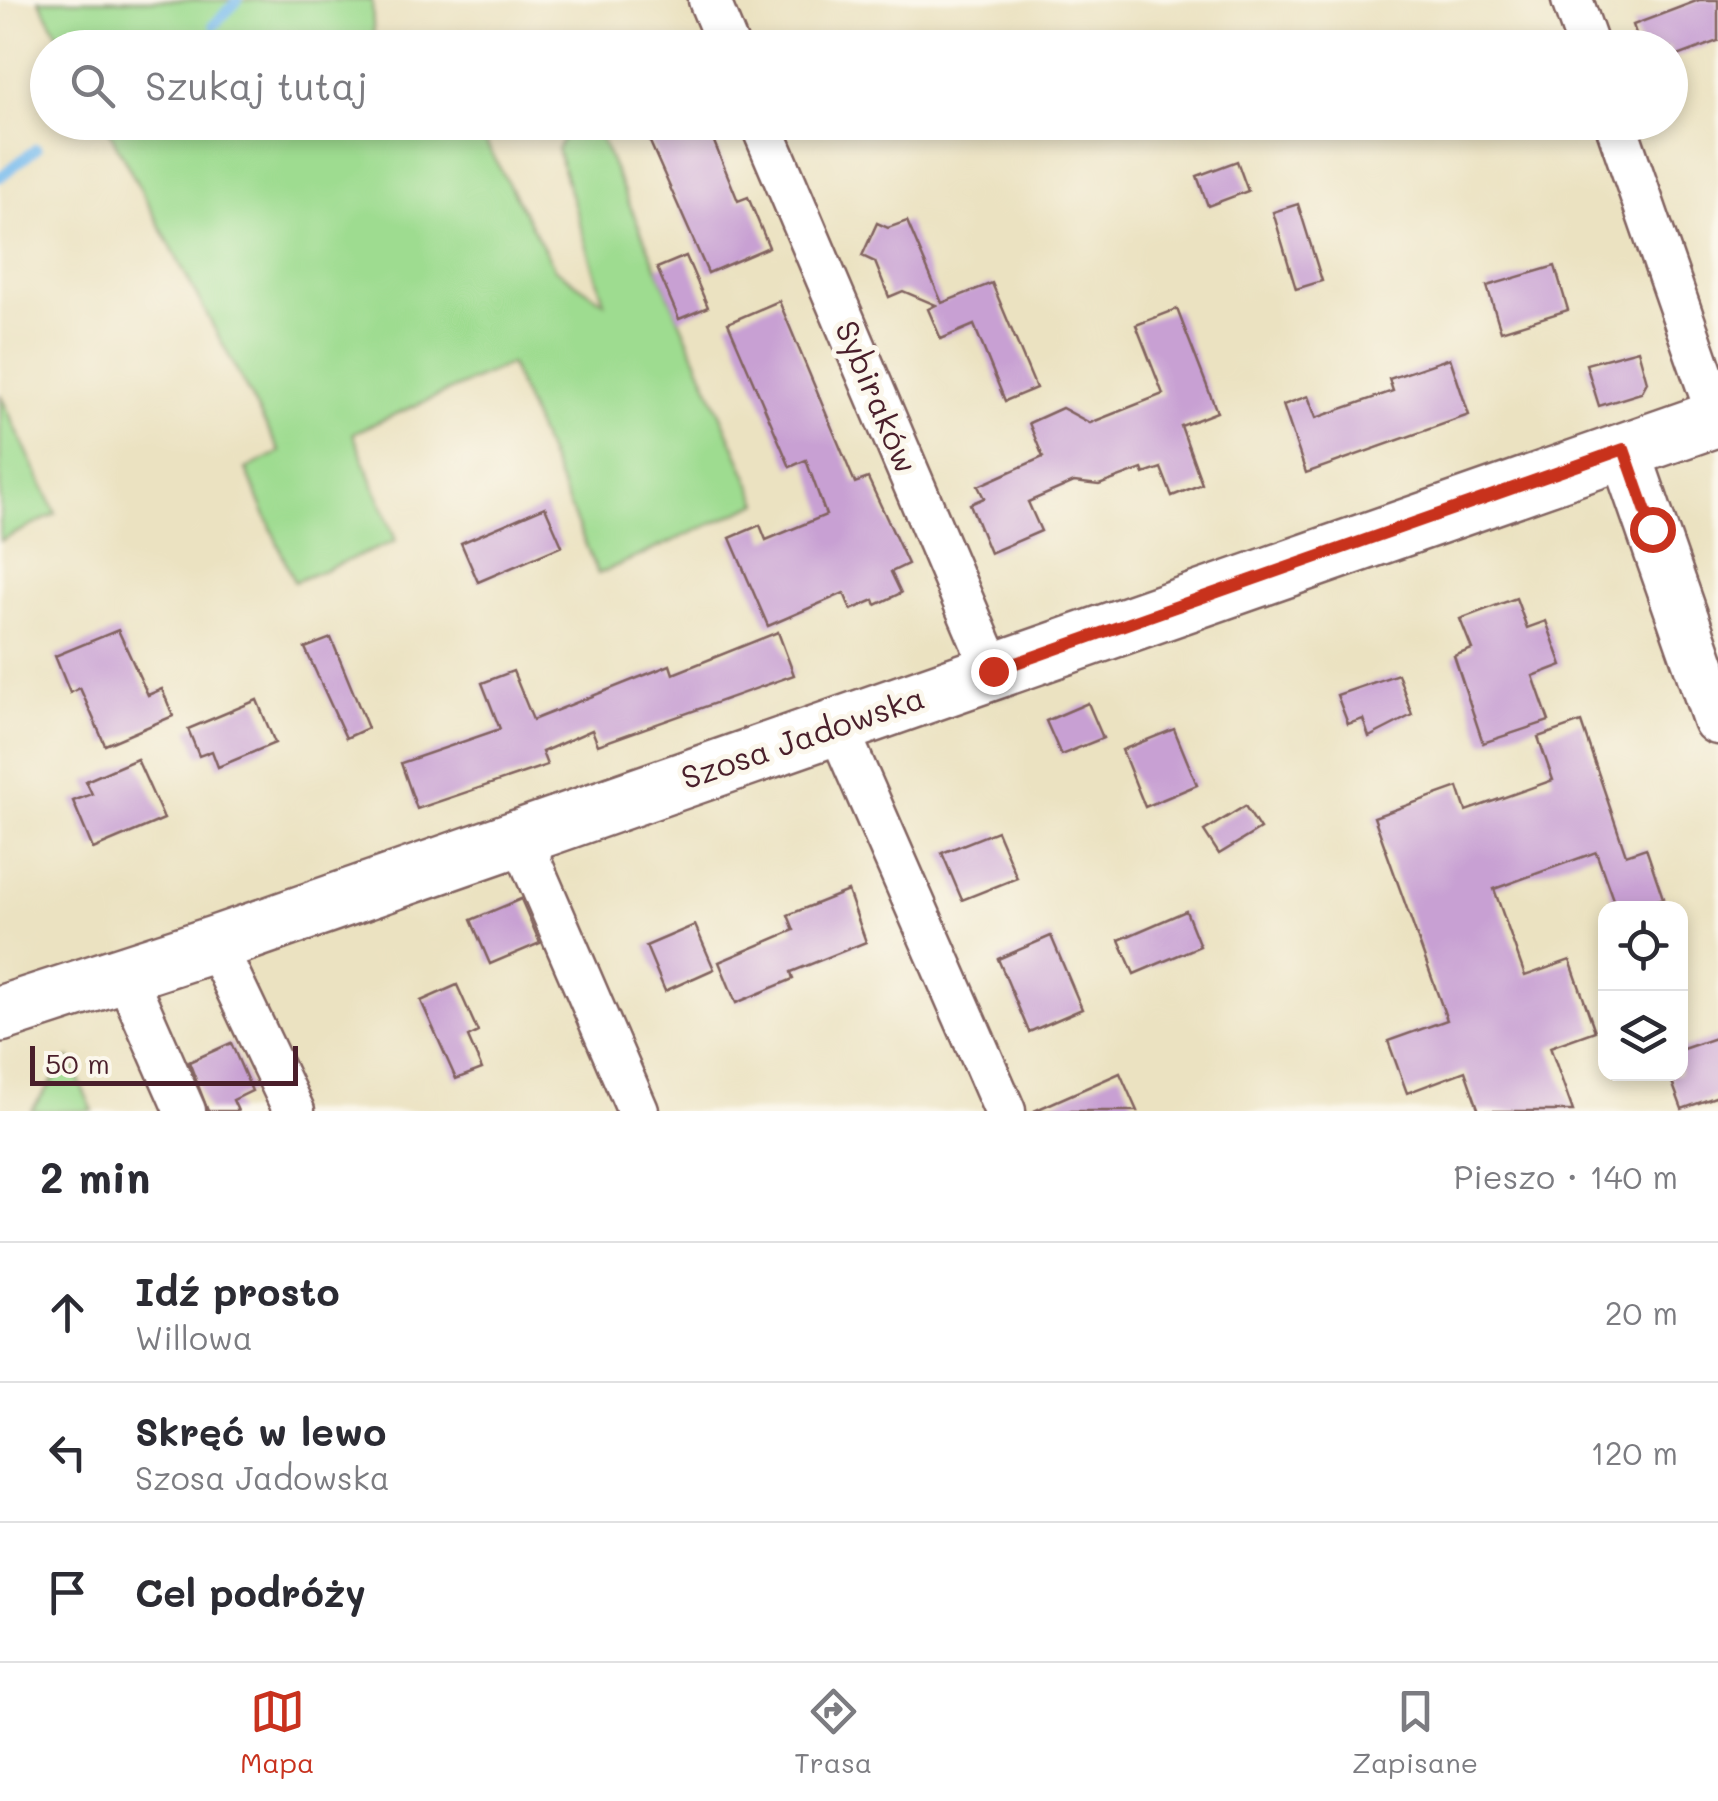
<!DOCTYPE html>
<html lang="pl">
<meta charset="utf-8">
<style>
:root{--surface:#fff;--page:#f2f2f3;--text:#2b2b33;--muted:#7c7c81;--line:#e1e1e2;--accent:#c8321e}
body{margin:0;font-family:Mali,sans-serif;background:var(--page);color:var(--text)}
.controls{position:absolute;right:30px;bottom:30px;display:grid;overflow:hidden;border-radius:20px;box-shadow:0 5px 15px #0003}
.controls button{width:90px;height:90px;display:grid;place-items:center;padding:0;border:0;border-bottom:2px solid var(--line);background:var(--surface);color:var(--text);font:50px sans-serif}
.scale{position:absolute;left:30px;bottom:25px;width:268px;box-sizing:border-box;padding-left:10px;border:5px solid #4a1f2b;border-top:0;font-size:28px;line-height:35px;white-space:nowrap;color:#4a1f2b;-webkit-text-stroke:8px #fbf7ec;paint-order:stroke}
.stop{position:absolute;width:30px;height:30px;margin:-22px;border:8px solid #c8321e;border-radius:50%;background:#fff}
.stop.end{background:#c8321e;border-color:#fff;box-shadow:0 2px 10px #0008}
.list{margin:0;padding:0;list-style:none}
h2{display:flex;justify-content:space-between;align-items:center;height:130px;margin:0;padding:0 40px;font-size:42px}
h2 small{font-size:32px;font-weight:400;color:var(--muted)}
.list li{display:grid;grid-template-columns:65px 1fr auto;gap:30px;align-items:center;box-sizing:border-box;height:140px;padding:0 40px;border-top:2px solid var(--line)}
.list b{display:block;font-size:38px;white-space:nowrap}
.list p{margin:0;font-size:32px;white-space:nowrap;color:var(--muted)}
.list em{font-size:32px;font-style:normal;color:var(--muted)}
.icon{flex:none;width:55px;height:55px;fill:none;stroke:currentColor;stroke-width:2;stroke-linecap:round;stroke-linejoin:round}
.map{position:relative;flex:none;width:1718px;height:1111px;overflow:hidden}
.search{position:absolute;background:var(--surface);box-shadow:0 5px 15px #0003;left:30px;right:30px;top:30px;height:110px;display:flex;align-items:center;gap:25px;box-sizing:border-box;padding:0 35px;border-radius:55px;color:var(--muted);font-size:38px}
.sheet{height:550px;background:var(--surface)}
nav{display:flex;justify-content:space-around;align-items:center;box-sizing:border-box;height:140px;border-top:2px solid var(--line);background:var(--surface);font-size:28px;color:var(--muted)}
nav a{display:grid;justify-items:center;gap:5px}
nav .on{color:var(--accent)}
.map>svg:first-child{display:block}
.green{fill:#9edc90;stroke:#747e5e;stroke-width:2.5}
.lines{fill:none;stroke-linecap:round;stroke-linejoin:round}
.stream{stroke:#78bcee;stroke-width:11}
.building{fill:#c8a0d3}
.minor-casing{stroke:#826360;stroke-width:45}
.tertiary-casing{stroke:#826360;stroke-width:55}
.secondary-casing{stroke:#826360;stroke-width:60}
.minor{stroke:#fff;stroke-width:40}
.tertiary{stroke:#fff;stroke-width:50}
.secondary{stroke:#fff;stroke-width:55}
.route{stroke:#c8321e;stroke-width:12}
.labels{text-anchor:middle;stroke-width:10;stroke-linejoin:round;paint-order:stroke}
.street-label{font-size:32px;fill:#4a1f2b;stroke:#fbf7ec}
</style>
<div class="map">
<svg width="1718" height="1111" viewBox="0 0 1718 1111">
<rect width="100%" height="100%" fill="#fbf7ec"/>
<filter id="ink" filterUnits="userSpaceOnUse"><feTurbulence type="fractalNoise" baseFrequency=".01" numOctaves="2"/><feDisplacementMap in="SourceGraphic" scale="20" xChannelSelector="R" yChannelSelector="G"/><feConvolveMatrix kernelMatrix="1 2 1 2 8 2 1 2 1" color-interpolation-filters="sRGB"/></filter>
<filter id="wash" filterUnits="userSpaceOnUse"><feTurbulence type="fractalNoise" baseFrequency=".0048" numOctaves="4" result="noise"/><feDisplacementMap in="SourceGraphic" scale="40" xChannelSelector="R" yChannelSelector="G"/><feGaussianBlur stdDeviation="2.25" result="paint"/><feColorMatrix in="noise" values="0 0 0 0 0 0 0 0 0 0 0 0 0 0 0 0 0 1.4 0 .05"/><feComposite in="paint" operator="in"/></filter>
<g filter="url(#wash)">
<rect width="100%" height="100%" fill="#ebe2c1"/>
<g class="green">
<polygon points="39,0 372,0 374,47 65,47"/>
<polygon points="411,123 419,132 475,123 555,269 604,302 557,149 572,123 594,123 759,503 598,574 510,364 353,433 396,541 294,582 246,469 280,452 105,123"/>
<polygon points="0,394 56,514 0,541"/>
<polygon points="69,1058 93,1111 31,1111"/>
</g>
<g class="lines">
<g class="stream">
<polyline points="214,25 238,0"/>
<polyline points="0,177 36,149"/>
</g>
</g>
<g id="blocks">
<g class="building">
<polygon points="1699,0 1718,0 1718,41 1670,59 1670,48 1641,48 1633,25"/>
<polygon points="672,122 706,122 738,201 748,197 769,247 708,273 646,133"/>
<polygon points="1237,161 1248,191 1208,206 1197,176"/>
<polygon points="1298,204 1322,281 1296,289 1273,212"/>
<polygon points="907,221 942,303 992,283 1036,388 1005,401 974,325 941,339 928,309 936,305 903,291 889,297 875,262 862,256 877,223 888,228"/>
<polygon points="686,256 708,307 679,319 657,268"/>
<polygon points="1555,266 1568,310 1501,331 1487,286"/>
<polygon points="779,301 855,483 868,478 908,564 891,572 901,593 876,605 874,600 851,610 844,593 768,626 730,538 760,525 766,540 826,515 806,460 790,467 728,323"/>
<polygon points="1177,309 1217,412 1181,426 1202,484 1172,496 1161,468 1144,474 1142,469 1099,485 1074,482 1028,502 1041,531 990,553 970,504 984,498 978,486 1043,457 1029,423 1062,408 1090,423 1163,394 1136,325"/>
<polygon points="1638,350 1647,382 1641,393 1599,406 1586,364"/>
<polygon points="1450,358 1469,415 1306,473 1283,405 1308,396 1316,418 1393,391 1389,379"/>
<polygon points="545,507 562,546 478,582 461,543"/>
<polygon points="1516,598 1527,628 1546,621 1562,665 1533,676 1549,721 1483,743 1454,656 1472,649 1460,619"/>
<polygon points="118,630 148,695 162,689 173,716 105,745 80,688 70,693 55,656"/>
<polygon points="778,632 794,675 598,745 592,730 542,752 547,765 417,809 401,763 500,729 482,683 513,671 533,720 670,665 673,674"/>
<polygon points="331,638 368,728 346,738 305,648"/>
<polygon points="1398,674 1412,715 1369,737 1363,719 1348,724 1337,695"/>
<polygon points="257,700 275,743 218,767 212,751 199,756 188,729"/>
<polygon points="1088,703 1103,738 1061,755 1046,721"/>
<polygon points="1581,722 1626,855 1646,848 1663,898 1633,908 1616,908 1596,852 1494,889 1525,976 1570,960 1595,1031 1550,1047 1573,1111 1479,1111 1465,1071 1407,1093 1388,1041 1447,1020 1374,817 1458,787 1466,811 1553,780 1538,737"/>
<polygon points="1174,729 1197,785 1145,807 1122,750"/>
<polygon points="137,759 164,819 93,849 73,801 92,794 86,781"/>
<polygon points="1245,806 1260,829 1219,854 1204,831"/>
<polygon points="997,831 1017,878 962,900 942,853"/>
<polygon points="848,891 866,942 791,972 793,979 736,1003 719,962 794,930 788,915"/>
<polygon points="521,899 540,943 490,964 471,920"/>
<polygon points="1186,911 1200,946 1134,974 1119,940"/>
<polygon points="695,925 714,969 665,991 646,946"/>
<polygon points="1051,936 1082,1009 1029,1032 998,959"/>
<polygon points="457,985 478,1032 468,1037 482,1069 456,1079 421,1001"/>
<polygon points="1718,1037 1718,1096 1682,1109 1669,1074 1680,1074 1680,1050"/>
<polygon points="231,1043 252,1091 233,1100 238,1111 208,1111 189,1062"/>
<polygon points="1120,1073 1137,1111 1034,1111"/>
</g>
</g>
</g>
<g filter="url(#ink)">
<use href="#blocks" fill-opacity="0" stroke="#826360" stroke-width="2.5"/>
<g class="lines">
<g class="minor-casing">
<g id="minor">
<polyline points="709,0 729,48"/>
<polyline points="1572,0 1589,48"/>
<polyline points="760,122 993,671"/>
<polyline points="1615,122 1718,418"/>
<polyline points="837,726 1005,1111"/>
<polyline points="520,837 638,1111"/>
<polyline points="215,944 294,1111"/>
<polyline points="123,970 185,1111"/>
</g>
</g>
<g class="tertiary-casing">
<polyline id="tertiary" points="1624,449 1718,719"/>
</g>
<g class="secondary-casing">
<polyline id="secondary" points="0,1014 215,944 1718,418"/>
</g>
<use href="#minor" class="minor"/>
<use href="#tertiary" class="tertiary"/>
<use href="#secondary" class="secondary"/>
</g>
</g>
<g class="lines" filter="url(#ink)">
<polyline class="route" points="993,671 1624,449 1652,529"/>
</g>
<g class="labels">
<g class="street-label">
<text transform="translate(876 397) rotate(67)" y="11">Sybiraków</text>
<text transform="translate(803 738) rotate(-19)" y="11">Szosa Jadowska</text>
</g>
</g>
</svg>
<div class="controls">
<button><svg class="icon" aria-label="locate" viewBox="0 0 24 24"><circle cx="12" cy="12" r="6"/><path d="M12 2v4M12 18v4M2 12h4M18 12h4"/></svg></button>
<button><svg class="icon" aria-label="layers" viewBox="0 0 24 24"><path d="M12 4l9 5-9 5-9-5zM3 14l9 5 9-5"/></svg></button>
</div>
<div class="scale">50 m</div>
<div class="stop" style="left:1652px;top:529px"></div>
<div class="stop end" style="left:993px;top:671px"></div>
<div class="search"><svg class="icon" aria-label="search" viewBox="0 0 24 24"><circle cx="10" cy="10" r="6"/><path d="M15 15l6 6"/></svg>Szukaj tutaj</div>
</div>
<section class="sheet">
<h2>2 min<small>Pieszo · 140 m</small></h2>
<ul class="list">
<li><svg class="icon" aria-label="ahead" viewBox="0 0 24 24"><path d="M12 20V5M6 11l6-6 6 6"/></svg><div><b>Idź prosto</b><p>Willowa</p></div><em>20 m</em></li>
<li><svg class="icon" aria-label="left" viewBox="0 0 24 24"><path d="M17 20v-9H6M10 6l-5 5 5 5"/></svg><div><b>Skręć w lewo</b><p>Szosa Jadowska</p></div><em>120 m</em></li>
<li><svg class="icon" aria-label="arrive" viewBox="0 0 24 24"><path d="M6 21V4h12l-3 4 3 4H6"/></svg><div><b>Cel podróży</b></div></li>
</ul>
</section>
<nav>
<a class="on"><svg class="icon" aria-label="map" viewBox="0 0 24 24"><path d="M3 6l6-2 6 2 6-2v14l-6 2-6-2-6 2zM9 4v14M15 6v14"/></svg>Mapa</a>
<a><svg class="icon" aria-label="directions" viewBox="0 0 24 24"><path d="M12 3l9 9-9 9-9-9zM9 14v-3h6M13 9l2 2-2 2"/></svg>Trasa</a>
<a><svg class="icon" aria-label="saved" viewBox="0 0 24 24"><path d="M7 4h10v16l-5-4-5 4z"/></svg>Zapisane</a>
</nav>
